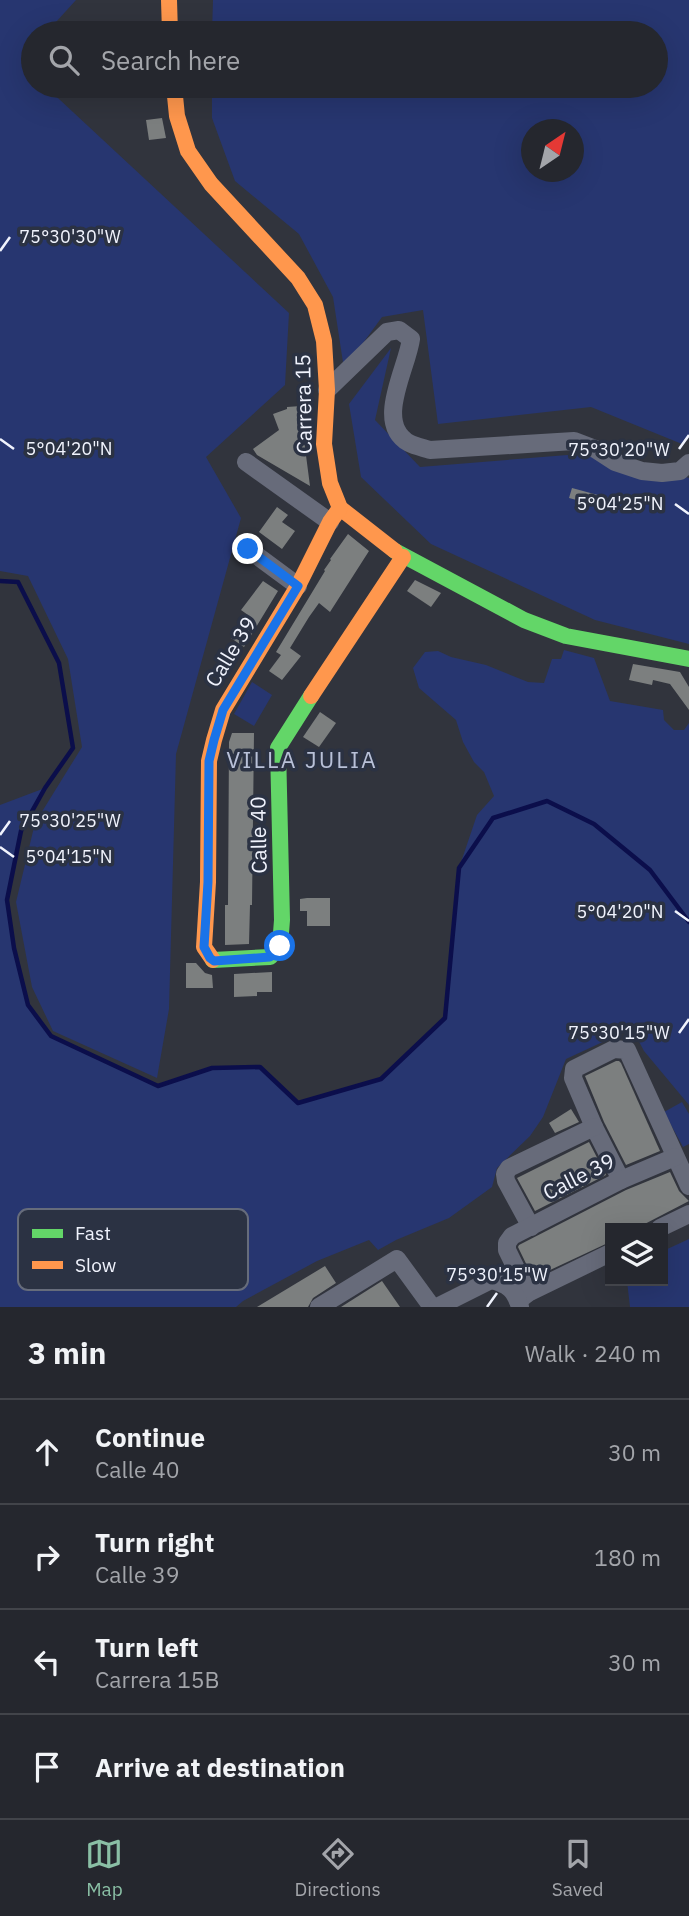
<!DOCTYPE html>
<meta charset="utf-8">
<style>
:root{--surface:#25272e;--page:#2d2f36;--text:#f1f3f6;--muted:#a3a5aa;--line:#42444a;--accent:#8abfa5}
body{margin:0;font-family:"IBM Plex Sans",sans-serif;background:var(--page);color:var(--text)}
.controls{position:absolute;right:21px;bottom:21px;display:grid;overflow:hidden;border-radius:0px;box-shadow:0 7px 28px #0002}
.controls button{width:63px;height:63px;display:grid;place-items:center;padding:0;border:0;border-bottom:2px solid var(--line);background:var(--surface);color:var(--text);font:35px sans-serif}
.compass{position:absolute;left:521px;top:119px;width:63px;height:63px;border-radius:50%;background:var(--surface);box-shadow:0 7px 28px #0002;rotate:35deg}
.stop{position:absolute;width:21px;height:21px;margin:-16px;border:5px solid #1a73e8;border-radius:50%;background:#fff}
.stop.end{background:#1a73e8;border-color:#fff;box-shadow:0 2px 7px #0008}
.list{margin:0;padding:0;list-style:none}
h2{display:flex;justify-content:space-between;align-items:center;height:91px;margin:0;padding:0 28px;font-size:30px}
h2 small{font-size:23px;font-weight:400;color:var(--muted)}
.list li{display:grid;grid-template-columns:46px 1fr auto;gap:21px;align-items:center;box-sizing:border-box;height:105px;padding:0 28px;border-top:2px solid var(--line)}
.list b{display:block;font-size:26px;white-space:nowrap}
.list p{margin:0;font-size:23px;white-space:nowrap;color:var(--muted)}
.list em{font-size:23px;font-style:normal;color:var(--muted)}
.icon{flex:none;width:38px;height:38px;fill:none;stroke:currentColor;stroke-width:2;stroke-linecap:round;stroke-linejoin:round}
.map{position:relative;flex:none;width:689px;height:1307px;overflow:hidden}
.search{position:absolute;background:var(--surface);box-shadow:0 7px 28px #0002;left:21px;right:21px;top:21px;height:77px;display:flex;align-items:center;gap:18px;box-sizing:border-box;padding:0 24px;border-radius:38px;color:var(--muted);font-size:26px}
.sheet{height:511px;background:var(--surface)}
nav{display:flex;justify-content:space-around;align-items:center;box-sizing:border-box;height:98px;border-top:2px solid var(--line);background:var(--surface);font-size:19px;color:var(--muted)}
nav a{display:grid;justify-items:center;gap:4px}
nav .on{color:var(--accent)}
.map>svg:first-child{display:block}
.green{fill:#273670;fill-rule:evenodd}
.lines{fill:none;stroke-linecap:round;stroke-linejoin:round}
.stream{stroke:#0b0e4b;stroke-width:4.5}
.building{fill:#7c7f7f}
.street{stroke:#676b7a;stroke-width:18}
.fast{stroke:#63d668;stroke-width:16}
.slow{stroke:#ff974d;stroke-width:16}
.route{stroke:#1a73e8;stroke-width:9}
.ticks{fill:none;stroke:#f0f3fd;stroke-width:2.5}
.labels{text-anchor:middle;stroke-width:7;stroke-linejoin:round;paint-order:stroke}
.street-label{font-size:21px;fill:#f0f3fd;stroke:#2b3243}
.neighbourhood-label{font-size:23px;letter-spacing:2px;fill:#b9c1d8;stroke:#2b3243}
.key{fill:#2b3243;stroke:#666c7b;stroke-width:2}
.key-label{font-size:19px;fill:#f0f3fd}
.ticks-label{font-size:18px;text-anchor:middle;fill:#f0f3fd;stroke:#2b3243;stroke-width:7;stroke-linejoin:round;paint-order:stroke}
</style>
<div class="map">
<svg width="689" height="1307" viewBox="0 0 689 1307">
<rect width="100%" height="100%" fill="#31343d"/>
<g class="green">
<polygon points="0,0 76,0 46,33 33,33 33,48 21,63 33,75 33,86 45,86 289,313 285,385 206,457 241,518 176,754 169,1009 157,1078 53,1031 32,987 16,902 35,823 82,747 68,659 28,576 0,571"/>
<path d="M213,0H689V437L682,444L591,407L438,424L423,310L382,317L344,369L333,297L299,234L235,181L212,118V86H656V33H212ZM532,130H574V172H532Z"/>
<polygon points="391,348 375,420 420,467 605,452 689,478 689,644 595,620 431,544 361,477 349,404"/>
<polygon points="564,650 594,658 610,701 663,710 664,720 674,730 684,730 689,723 689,1105 644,1051 634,1032 622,1033 566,1059 543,1117 530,1136 497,1168 492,1187 449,1218 396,1240 378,1250 369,1240 317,1261 243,1301 236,1307 0,1307 0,805 45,788 21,831 7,900 14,949 28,1005 51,1036 158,1086 212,1068 260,1067 298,1103 381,1079 445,1018 459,868 477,815 494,796 484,772 474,762 463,742 456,720 419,688 413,668 425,652 438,651 451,657 486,665 528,682 544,683 552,659 561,659"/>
<polygon points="252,682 272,695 254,726 234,714"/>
<polygon points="682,1102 689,1114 689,1144 683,1147 664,1112"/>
<polygon points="689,1239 689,1307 630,1307 627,1281 663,1281 663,1251"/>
</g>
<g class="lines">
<polyline class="stream" points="0,581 18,582 59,663 73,748 45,788 21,831 7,900 14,948 28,1005 51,1036 158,1086 212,1068 260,1067 298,1103 381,1079 445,1018 459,868 493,818 547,801 594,824 650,870 689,922"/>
</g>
<g class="building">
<polygon points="162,118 166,138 149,140 146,120"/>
<polygon points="301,406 302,411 311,410 309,440 304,440 310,486 257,455 253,449 279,430 273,414 287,409 287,407"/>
<polygon points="572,488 620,501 618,511 569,498"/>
<polygon points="277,507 288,515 282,522 295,531 282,549 259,532"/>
<polygon points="348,534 369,551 330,612 319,603 309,617 290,648 301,656 282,680 269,671 281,655 276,652 325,571 324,570 331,560 330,559"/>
<polygon points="415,580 441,593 431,607 407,591"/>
<polygon points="263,581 278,591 244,647 231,638 248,615 241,610"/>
<polygon points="633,664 680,672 689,687 689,710 670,684 653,680 652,685 629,680"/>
<polygon points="320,712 336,723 319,747 303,737"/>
<polygon points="232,733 254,733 252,905 250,905 249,944 225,945 225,905 228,905 229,742"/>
<polygon points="307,898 330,898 330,926 307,926 307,911 300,911 300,899"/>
<polygon points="186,963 196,963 205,973 212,975 213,988 186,988"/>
<polygon points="272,972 272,992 257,992 257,996 234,997 234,974"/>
<polygon points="616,1061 619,1061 621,1063 660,1151 626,1165 604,1122 585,1076"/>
<polygon points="571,1109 579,1122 555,1133 549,1123"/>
<polygon points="589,1142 606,1175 535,1211 517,1178"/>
<polygon points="670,1172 679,1191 689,1201 637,1228 610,1228 610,1242 533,1278 518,1247 519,1245 626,1190"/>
<polygon points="325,1266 336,1283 313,1298 308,1307 257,1307"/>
<polygon points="382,1281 400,1307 341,1307"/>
</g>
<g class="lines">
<g class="street">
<path d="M327,390L387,332L399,330L411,339C407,369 374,423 409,443C415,446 424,448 430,450L574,441L595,449L615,462L642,471L662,473L680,471L689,463"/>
<polyline points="246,462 330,522"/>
<polyline points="248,549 298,586"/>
<polyline points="621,1180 594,1127 573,1078 574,1069 614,1049 627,1050 689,1186"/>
<polyline points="531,1227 506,1181 505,1174 509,1168 594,1127"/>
<polyline points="660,1228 689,1214"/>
<polyline points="528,1293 507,1250 507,1243 512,1236 621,1180 675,1157"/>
<polyline points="518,1301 528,1293 610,1253"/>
<polyline points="319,1307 397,1259 432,1307"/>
<path d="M437,1307L491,1280C508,1284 515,1290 520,1307"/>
</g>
<g class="fast">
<polyline points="395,551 524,620 566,636 689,659"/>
<polyline points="213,960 270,957 280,946 282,920 278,748 311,696"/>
</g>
<g class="slow">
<polyline points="169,0 170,33"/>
<polyline points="174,86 177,116 188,151 211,184 298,278 315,305 324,341 327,390 324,444 330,483 340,508 395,551"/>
<polyline points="311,696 403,557"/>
<polyline points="213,960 204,947 208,882 209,761 214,740 223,710 298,586 330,522 340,508"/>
</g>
</g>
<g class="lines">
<polyline class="route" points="248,549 298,586 223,710 214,740 209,761 208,882 204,947 210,958 214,961 270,957 280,946"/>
</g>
<path class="ticks" d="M0,251L10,237M0,439L14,449M679,449L689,435M675,504L689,514M0,835L10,821M0,847L14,857M675,911L689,921M679,1033L689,1019M487,1307L497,1293"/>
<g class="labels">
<g class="street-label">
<text transform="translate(304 404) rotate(-91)" y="7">Carrera 15</text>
<text transform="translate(231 652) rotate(-59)" y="7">Calle 39</text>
<text transform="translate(259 835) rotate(-91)" y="7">Calle 40</text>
<text transform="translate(579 1177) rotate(-27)" y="7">Calle 39</text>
</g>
<g class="neighbourhood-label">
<text x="302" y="768">VILLA JULIA</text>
</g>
</g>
<rect x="18" y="1209" width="230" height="81" rx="10" class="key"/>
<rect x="32" y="1229" width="31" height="9" fill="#63d668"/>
<rect x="32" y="1261" width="31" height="8" fill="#ff974d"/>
<g class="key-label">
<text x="75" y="1240">Fast</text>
<text x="75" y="1272">Slow</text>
</g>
<g class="ticks-label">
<text x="70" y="243">75°30'30"W</text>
<text x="69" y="455">5°04'20"N</text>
<text x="619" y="456">75°30'20"W</text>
<text x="620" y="510">5°04'25"N</text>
<text x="70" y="827">75°30'25"W</text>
<text x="69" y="863">5°04'15"N</text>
<text x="620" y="918">5°04'20"N</text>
<text x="619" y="1039">75°30'15"W</text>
<text x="497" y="1281">75°30'15"W</text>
</g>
</svg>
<div class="controls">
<button><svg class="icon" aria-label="layers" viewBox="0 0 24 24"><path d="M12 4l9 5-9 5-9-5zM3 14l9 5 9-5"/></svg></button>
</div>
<svg class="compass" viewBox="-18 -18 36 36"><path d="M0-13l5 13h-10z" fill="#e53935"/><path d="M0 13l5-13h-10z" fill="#a3a5aa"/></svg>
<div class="stop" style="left:280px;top:946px"></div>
<div class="stop end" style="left:248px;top:549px"></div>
<div class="search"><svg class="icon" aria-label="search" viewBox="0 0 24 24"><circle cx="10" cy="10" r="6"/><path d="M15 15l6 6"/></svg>Search here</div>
</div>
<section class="sheet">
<h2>3 min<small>Walk · 240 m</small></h2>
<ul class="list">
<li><svg class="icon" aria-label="ahead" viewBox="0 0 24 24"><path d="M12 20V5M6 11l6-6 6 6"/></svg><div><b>Continue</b><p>Calle 40</p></div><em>30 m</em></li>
<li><svg class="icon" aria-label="right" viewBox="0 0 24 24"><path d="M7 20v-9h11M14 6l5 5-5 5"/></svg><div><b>Turn right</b><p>Calle 39</p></div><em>180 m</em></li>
<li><svg class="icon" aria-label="left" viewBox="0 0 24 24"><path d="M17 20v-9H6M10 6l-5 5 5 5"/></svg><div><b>Turn left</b><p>Carrera 15B</p></div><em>30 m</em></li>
<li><svg class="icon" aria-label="arrive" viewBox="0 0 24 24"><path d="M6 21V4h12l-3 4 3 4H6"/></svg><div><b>Arrive at destination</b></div></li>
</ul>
</section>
<nav>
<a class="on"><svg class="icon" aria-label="map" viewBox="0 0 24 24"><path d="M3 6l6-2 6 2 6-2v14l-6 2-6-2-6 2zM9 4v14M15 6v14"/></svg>Map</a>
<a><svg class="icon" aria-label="directions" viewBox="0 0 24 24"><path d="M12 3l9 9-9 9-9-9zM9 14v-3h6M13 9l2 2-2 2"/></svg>Directions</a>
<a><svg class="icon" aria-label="saved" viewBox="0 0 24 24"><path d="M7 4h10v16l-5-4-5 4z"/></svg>Saved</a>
</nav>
